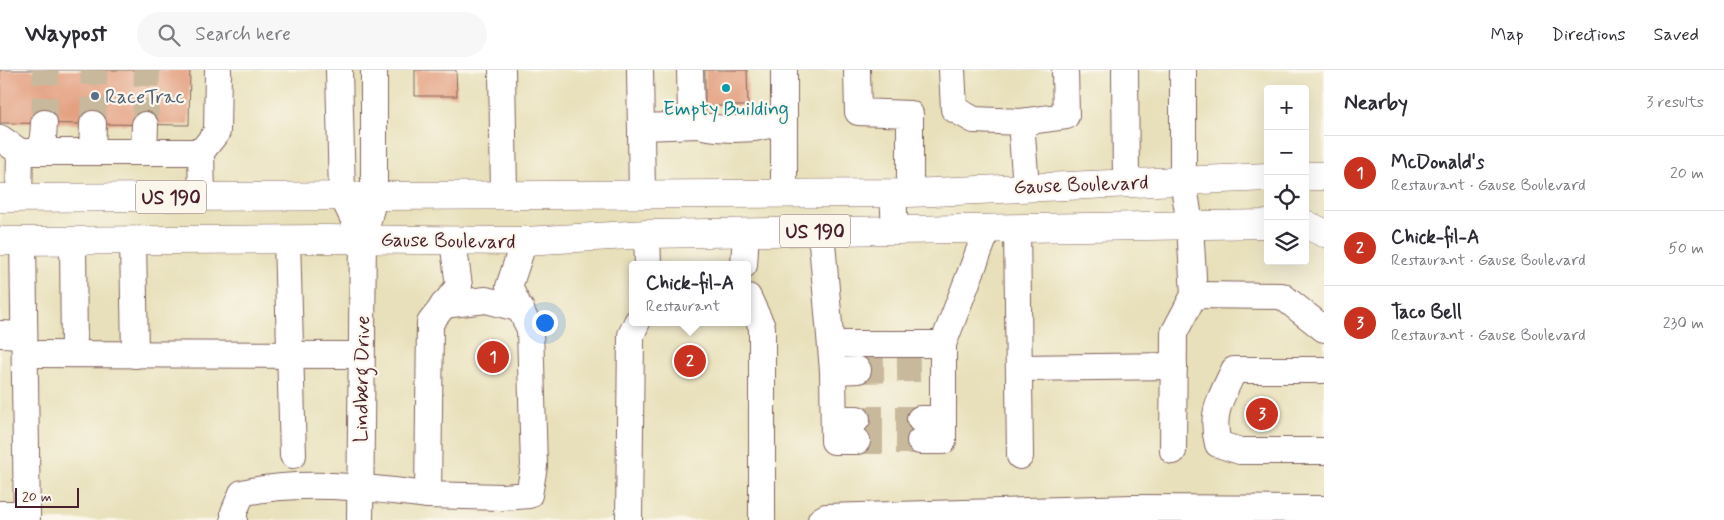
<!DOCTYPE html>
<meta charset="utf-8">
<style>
:root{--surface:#fff;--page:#f7f7f7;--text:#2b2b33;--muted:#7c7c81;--line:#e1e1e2;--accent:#c8321e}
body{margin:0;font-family:Mynerve,sans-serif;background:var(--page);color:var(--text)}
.controls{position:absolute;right:15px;top:15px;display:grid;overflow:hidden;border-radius:5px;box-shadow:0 5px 20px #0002}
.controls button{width:45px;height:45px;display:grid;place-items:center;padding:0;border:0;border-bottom:1px solid var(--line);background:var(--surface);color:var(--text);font:25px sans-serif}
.scale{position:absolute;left:15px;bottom:12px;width:64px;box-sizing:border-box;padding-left:5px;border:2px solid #4a1f2b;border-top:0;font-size:14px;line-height:18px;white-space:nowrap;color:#4a1f2b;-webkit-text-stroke:4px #fbf7ec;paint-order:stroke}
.you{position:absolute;left:544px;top:252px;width:18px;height:18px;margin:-12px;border:4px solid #fff;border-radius:50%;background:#1a73e8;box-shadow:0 0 0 8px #1a73e833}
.badge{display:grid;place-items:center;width:32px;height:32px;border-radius:50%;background:var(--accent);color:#fff;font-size:16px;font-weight:700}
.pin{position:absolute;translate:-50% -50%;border:2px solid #fff;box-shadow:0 1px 5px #0006}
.popup{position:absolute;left:629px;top:191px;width:122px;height:65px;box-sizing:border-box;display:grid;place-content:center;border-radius:5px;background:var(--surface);filter:drop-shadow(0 1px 4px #0005);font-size:16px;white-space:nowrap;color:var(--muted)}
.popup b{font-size:19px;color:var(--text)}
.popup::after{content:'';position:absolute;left:50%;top:100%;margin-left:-10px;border:10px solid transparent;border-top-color:var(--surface)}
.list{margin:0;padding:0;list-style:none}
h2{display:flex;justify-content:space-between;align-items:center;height:65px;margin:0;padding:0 20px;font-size:21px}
h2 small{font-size:16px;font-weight:400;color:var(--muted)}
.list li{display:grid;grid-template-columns:32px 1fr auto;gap:15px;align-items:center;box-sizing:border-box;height:75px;padding:0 20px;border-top:1px solid var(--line)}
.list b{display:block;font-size:19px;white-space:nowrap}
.list p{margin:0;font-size:16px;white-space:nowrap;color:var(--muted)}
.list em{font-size:16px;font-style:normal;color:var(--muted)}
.icon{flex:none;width:28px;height:28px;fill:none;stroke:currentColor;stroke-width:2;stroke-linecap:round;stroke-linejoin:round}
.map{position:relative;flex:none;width:1324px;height:450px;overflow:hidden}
header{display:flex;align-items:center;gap:30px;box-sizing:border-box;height:70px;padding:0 25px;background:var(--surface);border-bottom:1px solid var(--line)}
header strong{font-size:24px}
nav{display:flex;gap:28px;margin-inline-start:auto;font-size:18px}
.search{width:350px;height:45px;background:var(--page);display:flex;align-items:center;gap:12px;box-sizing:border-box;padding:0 18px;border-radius:28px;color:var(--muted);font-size:19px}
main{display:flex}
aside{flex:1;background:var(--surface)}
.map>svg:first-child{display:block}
.building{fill:#e39e7e}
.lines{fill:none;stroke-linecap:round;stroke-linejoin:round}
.minor-tunnel{stroke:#c8b99d;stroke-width:26;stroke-dasharray:26 13;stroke-linecap:butt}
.minor-casing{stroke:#81635d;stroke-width:28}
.major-casing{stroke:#81635d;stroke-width:29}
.highway-casing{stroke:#81635d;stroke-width:29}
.minor{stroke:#fff;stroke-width:26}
.major{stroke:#fff;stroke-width:28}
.highway{stroke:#fff;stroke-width:28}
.culture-dot{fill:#0f9aa8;stroke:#fbf7ec;stroke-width:2}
.service-dot{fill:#5c6f8a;stroke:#fbf7ec;stroke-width:2}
.labels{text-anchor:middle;stroke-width:4.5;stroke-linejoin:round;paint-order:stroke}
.shield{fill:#fbf7ec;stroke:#7f6065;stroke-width:1}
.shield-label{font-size:19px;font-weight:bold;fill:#4a1f2b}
.service-label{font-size:20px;fill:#4e5e75;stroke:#fbf7ec;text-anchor:start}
.culture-label{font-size:20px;fill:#0d838f;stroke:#fbf7ec}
.street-label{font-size:20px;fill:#4a1f2b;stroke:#fbf7ec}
</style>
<header>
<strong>Waypost</strong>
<div class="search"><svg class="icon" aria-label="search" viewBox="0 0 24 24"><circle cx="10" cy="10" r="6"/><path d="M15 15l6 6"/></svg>Search here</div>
<nav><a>Map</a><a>Directions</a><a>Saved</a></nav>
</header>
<main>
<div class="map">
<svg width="1324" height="450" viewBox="0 0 1324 450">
<rect width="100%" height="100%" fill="#fbf7ec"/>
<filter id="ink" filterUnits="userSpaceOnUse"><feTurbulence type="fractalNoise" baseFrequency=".02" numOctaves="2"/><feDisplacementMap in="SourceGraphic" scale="10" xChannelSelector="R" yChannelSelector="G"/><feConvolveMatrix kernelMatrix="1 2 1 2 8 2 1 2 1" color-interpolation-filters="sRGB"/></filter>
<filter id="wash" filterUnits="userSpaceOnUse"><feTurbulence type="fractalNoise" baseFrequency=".0096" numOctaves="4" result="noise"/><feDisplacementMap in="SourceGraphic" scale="20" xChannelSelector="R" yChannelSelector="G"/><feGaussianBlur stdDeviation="1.12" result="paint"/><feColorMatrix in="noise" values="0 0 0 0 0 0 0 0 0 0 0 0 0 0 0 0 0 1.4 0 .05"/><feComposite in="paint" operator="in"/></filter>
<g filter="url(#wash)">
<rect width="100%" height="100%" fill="#e8e0ba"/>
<g id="blocks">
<g class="building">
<polygon points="0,0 190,0 189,55 0,53"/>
<polygon points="415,0 456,0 457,26 415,26"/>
<polygon points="705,0 747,0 748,36 705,36"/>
</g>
</g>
</g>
<g filter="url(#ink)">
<use href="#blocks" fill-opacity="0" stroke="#81635d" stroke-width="1"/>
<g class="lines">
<g class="minor-tunnel">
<polyline points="44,53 46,0"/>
<polyline points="93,54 94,0"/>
<polyline points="145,55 147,0"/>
<polyline points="858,300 920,299"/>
<polyline points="857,349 920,349"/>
<polyline points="857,371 920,371"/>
</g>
<g class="minor-casing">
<g id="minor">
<polyline points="339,0 342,125 363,169"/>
<polyline points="502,0 504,125"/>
<polyline points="640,0 642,124"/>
<path d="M690,0L691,43L699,55C718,60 772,63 784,45"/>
<polyline points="857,0 858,42 910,44 910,123"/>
<polyline points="952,0 954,39 974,50 1021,52 1026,117"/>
<polyline points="1125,0 1126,112"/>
<polyline points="1021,52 1066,46 1065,0"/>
<polyline points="641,57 699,55"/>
<polyline points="0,68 20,82 19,128"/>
<polyline points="20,82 201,82"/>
<polyline points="42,82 44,53"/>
<polyline points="92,82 93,54"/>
<polyline points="144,82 145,55"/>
<polyline points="784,123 784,0"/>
<polyline points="893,123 895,160"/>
<polyline points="202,127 201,82 217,62 218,0"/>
<polyline points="1017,158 1020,386"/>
<polyline points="821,161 833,301 834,371 857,371"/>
<polyline points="647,164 648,195"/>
<polyline points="287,169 293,385"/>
<polyline points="133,170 135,285"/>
<polyline points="23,171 27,450"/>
<polyline points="73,171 74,284"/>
<polyline points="453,171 459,216 430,253 428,425 502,427 529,425 534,396 530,259 509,217 524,171"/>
<polyline points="744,195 746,162"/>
<polyline points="1194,225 1282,226 1324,259"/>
<polyline points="748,227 762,257 762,450"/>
<polyline points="443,235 486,230 521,239"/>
<polyline points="0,264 24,265"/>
<polyline points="831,274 943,274"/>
<polyline points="25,284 361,285"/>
<polyline points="1019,298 1174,296"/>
<path d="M1324,300H1234C1221,328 1210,343 1218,374L1240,381H1324"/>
<polyline points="833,301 858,300"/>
<polyline points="834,349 857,349"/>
<polyline points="920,349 943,349"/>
<polyline points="920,371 943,371 943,274 988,158"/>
<polyline points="1173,381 1174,263 1194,225 1190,155 1183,110 1183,0"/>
<polyline points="0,444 27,444"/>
<path d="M234,450V442L242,423C299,409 370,418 428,425"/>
<polyline points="360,450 363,169 374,127 374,0"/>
<polyline points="629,450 631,265 637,252"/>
<polyline points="821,450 826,447 1133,438 1324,439"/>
</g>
</g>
<g class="major-casing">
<g id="major">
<polyline points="1305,106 1324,106"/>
<polyline points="0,128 910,123 1268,107"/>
<polyline points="0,171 325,169 524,171 647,164 1268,154"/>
</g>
</g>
<g class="highway-casing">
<polyline id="highway" points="1305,154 1324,163"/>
</g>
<use href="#minor" class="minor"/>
<use href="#major" class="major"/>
<use href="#highway" class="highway"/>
</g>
</g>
<circle class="culture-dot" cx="726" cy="18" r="5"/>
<circle class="service-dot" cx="95" cy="26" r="5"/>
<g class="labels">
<g class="shield">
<rect x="136" y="110.5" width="70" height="33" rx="4"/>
<rect x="780" y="144.5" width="70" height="33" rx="4"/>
</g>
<g class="shield-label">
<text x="171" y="134">US 190</text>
<text x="815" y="168">US 190</text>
</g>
<g class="service-label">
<text x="105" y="33">RaceTrac</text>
</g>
<g class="culture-label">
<text x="726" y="45">Empty Building</text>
</g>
<g class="street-label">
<text transform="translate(1081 114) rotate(-2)" y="7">Gause Boulevard</text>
<text transform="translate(448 170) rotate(1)" y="7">Gause Boulevard</text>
<text transform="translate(361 309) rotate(-89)" y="7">Lindberg Drive</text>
</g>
</g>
</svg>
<div class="controls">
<button>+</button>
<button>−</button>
<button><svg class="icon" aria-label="locate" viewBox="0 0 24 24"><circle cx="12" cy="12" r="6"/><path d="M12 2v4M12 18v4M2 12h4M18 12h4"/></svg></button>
<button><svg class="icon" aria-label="layers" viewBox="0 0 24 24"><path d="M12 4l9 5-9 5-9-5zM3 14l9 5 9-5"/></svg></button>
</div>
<div class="scale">20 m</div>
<div class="you"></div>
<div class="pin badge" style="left:493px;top:287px">1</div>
<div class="pin badge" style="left:690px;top:291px">2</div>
<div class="popup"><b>Chick-fil-A</b>Restaurant</div>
<div class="pin badge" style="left:1262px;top:344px">3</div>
</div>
<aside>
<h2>Nearby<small>3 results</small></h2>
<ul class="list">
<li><span class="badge">1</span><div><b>McDonald's</b><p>Restaurant · Gause Boulevard</p></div><em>20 m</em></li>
<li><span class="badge">2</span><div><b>Chick-fil-A</b><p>Restaurant · Gause Boulevard</p></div><em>50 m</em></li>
<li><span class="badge">3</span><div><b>Taco Bell</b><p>Restaurant · Gause Boulevard</p></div><em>230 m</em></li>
</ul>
</aside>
</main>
